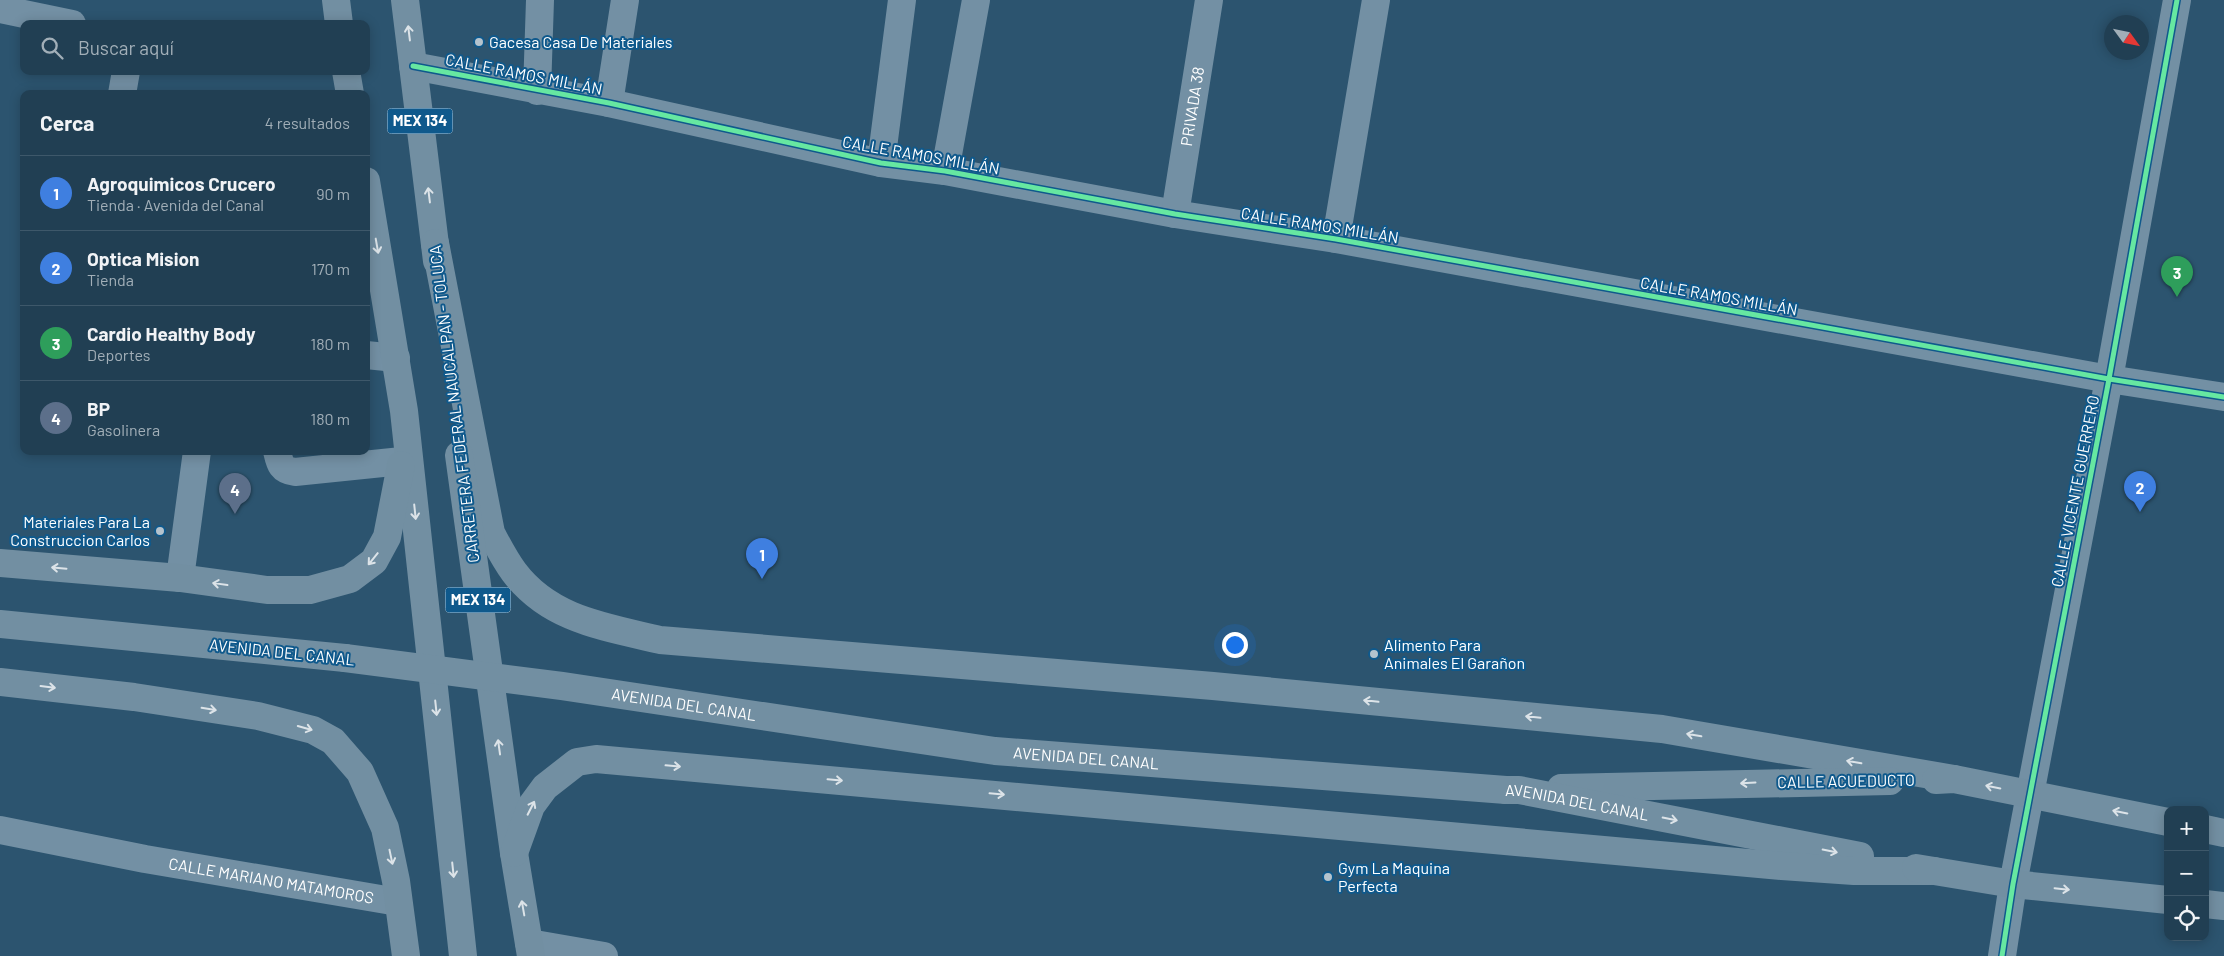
<!DOCTYPE html>
<html lang="es">
<meta charset="utf-8">
<style>
:root{--surface:#213f53;--page:#29465a;--text:#f1f3f6;--muted:#a2afb8;--line:#3e586a;--accent:#95b2f1}
body{margin:0;font-family:Barlow,sans-serif;background:var(--page);color:var(--text)}
.controls{position:absolute;right:15px;bottom:15px;display:grid;overflow:hidden;border-radius:10px;box-shadow:0 2px 12px #0003}
.controls button{width:45px;height:45px;display:grid;place-items:center;padding:0;border:0;border-bottom:1px solid var(--line);background:var(--surface);color:var(--text);font:25px sans-serif}
.compass{position:absolute;left:2104px;top:15px;width:45px;height:45px;border-radius:50%;background:var(--surface);box-shadow:0 2px 12px #0003;rotate:123deg}
.you{position:absolute;left:1234px;top:644px;width:18px;height:18px;margin:-12px;border:4px solid #fff;border-radius:50%;background:#1a73e8;box-shadow:0 0 0 8px #1a73e833}
.badge{display:grid;place-items:center;width:32px;height:32px;border-radius:50%;background:var(--accent);color:#fff;font-size:16px;font-weight:700}
.pin{position:absolute;translate:-50% -41px;filter:drop-shadow(0 1px 2px #0008)}
.pin::after{content:'';position:absolute;top:26px;width:18px;height:15px;background:inherit;clip-path:polygon(0 0,100% 0,50% 100%)}
.list{margin:0;padding:0;list-style:none}
h2{display:flex;justify-content:space-between;align-items:center;height:65px;margin:0;padding:0 20px;font-size:21px}
h2 small{font-size:16px;font-weight:400;color:var(--muted)}
.list li{display:grid;grid-template-columns:32px 1fr auto;gap:15px;align-items:center;box-sizing:border-box;height:75px;padding:0 20px;border-top:1px solid var(--line)}
.list b{display:block;font-size:19px;white-space:nowrap}
.list p{margin:0;font-size:16px;white-space:nowrap;color:var(--muted)}
.list em{font-size:16px;font-style:normal;color:var(--muted)}
.icon{flex:none;width:28px;height:28px;fill:none;stroke:currentColor;stroke-width:2;stroke-linecap:round;stroke-linejoin:round}
.map{position:relative;flex:none;width:2224px;height:956px;overflow:hidden}
.search{position:absolute;background:var(--surface);box-shadow:0 2px 12px #0003;left:20px;top:20px;width:350px;height:55px;display:flex;align-items:center;gap:12px;box-sizing:border-box;padding:0 18px;border-radius:10px;color:var(--muted);font-size:19px}
.panel{position:absolute;background:var(--surface);box-shadow:0 2px 12px #0003;left:20px;top:90px;width:350px;height:365px;border-radius:10px}
.map>svg:first-child{display:block}
.lines{fill:none;stroke-linecap:round;stroke-linejoin:round}
.minor{stroke:#7390a4;stroke-width:28}
.major{stroke:#728fa2;stroke-width:28}
.major-bridge{stroke:#728fa2;stroke-width:28}
.cycleway-casing{stroke:#0f598c;stroke-width:8}
.cycleway{stroke:#66e7a1;stroke-width:5}
.oneway{stroke:#dce3e8}
.poi-dot{fill:#b5c3cd;stroke:#0f598c;stroke-width:2}
.labels{text-anchor:middle;stroke-width:4;stroke-linejoin:round;paint-order:stroke}
.shield{fill:#0f598c;stroke:#b7cddc;stroke-width:1}
.shield-label{font-size:15px;font-weight:bold;fill:#fff}
.poi-label{font-size:16px;fill:#fff;stroke:#0f598c;text-anchor:start}
.street-label{font-size:16px;fill:#fff;stroke:#0f598c}
</style>
<div class="map">
<svg width="2224" height="956" viewBox="0 0 2224 956">
<rect width="100%" height="100%" fill="#2c546f"/>
<g class="lines">
<g class="minor">
<polyline points="0,9 72,24"/>
<polyline points="413,66 609,103 881,163 945,171 1175,214 1336,239 2109,379 2224,397"/>
<polyline points="537,91 540,0"/>
<polyline points="122,94 126,71"/>
<polyline points="609,103 625,0"/>
<polyline points="881,163 902,0"/>
<polyline points="945,171 976,0"/>
<path id="s1" d="M1175,214L1209,0"/>
<polyline points="1336,239 1376,0"/>
<polyline points="366,355 396,358"/>
<path d="M277,451C280,464 281,470 295,472L402,461"/>
<polyline points="180,578 197,451"/>
<path id="s2" d="M0,830L145,859L398,902"/>
<polyline points="529,943 604,956"/>
<polyline points="2002,956 2013,884 2109,379 2177,0"/>
</g>
<g class="major">
<polyline points="336,0 339,24"/>
<polyline points="405,0 437,261"/>
<polyline points="346,71 350,94"/>
<polyline points="366,181 404,411 463,956"/>
<path d="M435,243L491,533C498,546 505,560 514,572C550,620 606,627 660,640L1213,686L1662,729L1954,779"/>
<polyline points="459,455 514,853 531,956"/>
<polyline points="0,563 180,578 267,590 310,590 350,579 374,561 387,537 401,465"/>
<polyline points="0,624 345,658"/>
<polyline points="0,682 134,697 258,716 313,730 333,741 360,772 385,828 396,881 406,956"/>
<polyline points="1936,780 1954,779 2168,822"/>
<polyline points="1561,788 1890,781"/>
<path id="s3" d="M1506,790H1519L1860,856"/>
<polyline points="2205,829 2224,833"/>
<polyline points="514,853 531,806 545,787 577,762 596,759 1782,866 1854,871 1934,871"/>
<polyline points="1916,868 2013,884 2168,900"/>
<polyline points="2205,904 2224,906"/>
</g>
<path class="major-bridge" id="s4" d="M345,658L562,686L995,751L1506,790"/>
<g class="cycleway-casing">
<g id="cycleway">
<polyline points="413,66 609,103 881,163 945,171 1175,214 1336,239 2109,379 2224,397"/>
<polyline points="2002,956 2013,884 2109,379 2177,0"/>
</g>
</g>
<use href="#cycleway" class="cycleway"/>
</g>
<defs><path id="oneway-shaft" d="M-6 0H5M1.5-3L5.5 0L1.5 3" fill="none" stroke-width="1.6" stroke-linecap="round" stroke-linejoin="round" transform="scale(1.25)"/></defs>
<g class="oneway">
<use href="#oneway-shaft" transform="translate(409 33) rotate(-97)"/>
<use href="#oneway-shaft" transform="translate(429 195) rotate(-97)"/>
<use href="#oneway-shaft" transform="translate(377 246) rotate(80)"/>
<use href="#oneway-shaft" transform="translate(415 512) rotate(84)"/>
<use href="#oneway-shaft" transform="translate(373 559) rotate(129)"/>
<use href="#oneway-shaft" transform="translate(59 568) rotate(-175)"/>
<use href="#oneway-shaft" transform="translate(220 584) rotate(-172)"/>
<use href="#oneway-shaft" transform="translate(48 687) rotate(7)"/>
<use href="#oneway-shaft" transform="translate(1371 701) rotate(-174)"/>
<use href="#oneway-shaft" transform="translate(436 708) rotate(84)"/>
<use href="#oneway-shaft" transform="translate(209 709) rotate(9)"/>
<use href="#oneway-shaft" transform="translate(1533 717) rotate(-174)"/>
<use href="#oneway-shaft" transform="translate(305 728) rotate(16)"/>
<use href="#oneway-shaft" transform="translate(1694 735) rotate(-170)"/>
<use href="#oneway-shaft" transform="translate(499 747) rotate(-98)"/>
<use href="#oneway-shaft" transform="translate(1854 762) rotate(-170)"/>
<use href="#oneway-shaft" transform="translate(673 766) rotate(5)"/>
<use href="#oneway-shaft" transform="translate(835 780) rotate(5)"/>
<use href="#oneway-shaft" transform="translate(1748 783) rotate(177)"/>
<use href="#oneway-shaft" transform="translate(1993 787) rotate(-169)"/>
<use href="#oneway-shaft" transform="translate(997 794) rotate(5)"/>
<use href="#oneway-shaft" transform="translate(531 808) rotate(-63)"/>
<use href="#oneway-shaft" transform="translate(2120 812) rotate(-169)"/>
<use href="#oneway-shaft" transform="translate(1670 819) rotate(11)"/>
<use href="#oneway-shaft" transform="translate(1830 851) rotate(11)"/>
<use href="#oneway-shaft" transform="translate(391 857) rotate(78)"/>
<use href="#oneway-shaft" transform="translate(453 870) rotate(84)"/>
<use href="#oneway-shaft" transform="translate(2062 889) rotate(6)"/>
<use href="#oneway-shaft" transform="translate(523 908) rotate(-100)"/>
</g>
<g class="poi-dot">
<circle cx="479" cy="42" r="5"/>
<circle cx="160" cy="531" r="5"/>
<circle cx="1374" cy="654" r="5"/>
<circle cx="1328" cy="877" r="5"/>
</g>
<g class="labels">
<g class="shield">
<rect x="387.5" y="108.5" width="65" height="25" rx="4"/>
<rect x="445.5" y="587.5" width="65" height="25" rx="4"/>
</g>
<g class="shield-label">
<text x="420" y="126">MEX 134</text>
<text x="478" y="605">MEX 134</text>
</g>
<g class="poi-label">
<text x="489" y="48">Gacesa Casa De Materiales</text>
<text x="150" y="528" text-anchor="end">Materiales Para La<tspan x="150" dy="18">Construccion Carlos</tspan></text>
<text x="1384" y="651">Alimento Para<tspan x="1384" dy="18">Animales El Garañon</tspan></text>
<text x="1338" y="874">Gym La Maquina<tspan x="1338" dy="18">Perfecta</tspan></text>
</g>
<g class="street-label">
<text transform="translate(524 74) rotate(11)" y="6">CALLE RAMOS MILLÁN</text>
<text dy="6" stroke="none"><textPath href="#s1" startOffset="109">PRIVADA 38</textPath></text>
<text transform="translate(921 155) rotate(10)" y="6">CALLE RAMOS MILLÁN</text>
<text transform="translate(1320 225) rotate(9)" y="6">CALLE RAMOS MILLÁN</text>
<text transform="translate(1719 296) rotate(10)" y="6">CALLE RAMOS MILLÁN</text>
<text transform="translate(454 404) rotate(-97)" y="6">CARRETERA FEDERAL NAUCALPAN - TOLUCA</text>
<text transform="translate(2075 491) rotate(-79)" y="6">CALLE VICENTE GUERRERO</text>
<text transform="translate(282 652) rotate(6)" y="6">AVENIDA DEL CANAL</text>
<text dy="6" stroke="none"><textPath href="#s4" startOffset="342">AVENIDA DEL CANAL</textPath></text>
<text dy="6" stroke="none"><textPath href="#s4" startOffset="748">AVENIDA DEL CANAL</textPath></text>
<text transform="translate(1846 781) rotate(-1)" y="6">CALLE ACUEDUCTO</text>
<text dy="6" stroke="none"><textPath href="#s3" startOffset="72">AVENIDA DEL CANAL</textPath></text>
<text dy="6" stroke="none"><textPath href="#s2" startOffset="276">CALLE MARIANO MATAMOROS</textPath></text>
</g>
</g>
</svg>
<div class="controls">
<button>+</button>
<button>−</button>
<button><svg class="icon" aria-label="locate" viewBox="0 0 24 24"><circle cx="12" cy="12" r="6"/><path d="M12 2v4M12 18v4M2 12h4M18 12h4"/></svg></button>
</div>
<svg class="compass" viewBox="-18 -18 36 36"><path d="M0-13l5 13h-10z" fill="#e53935"/><path d="M0 13l5-13h-10z" fill="#a2afb8"/></svg>
<div class="you"></div>
<div class="pin badge" style="left:762px;top:579px;background:#3f7fe0">1</div>
<div class="pin badge" style="left:2140px;top:512px;background:#3f7fe0">2</div>
<div class="pin badge" style="left:2177px;top:297px;background:#2e9e5b">3</div>
<div class="pin badge" style="left:235px;top:514px;background:#5c6f8a">4</div>
<div class="search"><svg class="icon" aria-label="search" viewBox="0 0 24 24"><circle cx="10" cy="10" r="6"/><path d="M15 15l6 6"/></svg>Buscar aquí</div>
<section class="panel">
<h2>Cerca<small>4 resultados</small></h2>
<ul class="list">
<li><span class="badge" style="background:#3f7fe0">1</span><div><b>Agroquimicos Crucero</b><p>Tienda · Avenida del Canal</p></div><em>90 m</em></li>
<li><span class="badge" style="background:#3f7fe0">2</span><div><b>Optica Mision</b><p>Tienda</p></div><em>170 m</em></li>
<li><span class="badge" style="background:#2e9e5b">3</span><div><b>Cardio Healthy Body</b><p>Deportes</p></div><em>180 m</em></li>
<li><span class="badge" style="background:#5c6f8a">4</span><div><b>BP</b><p>Gasolinera</p></div><em>180 m</em></li>
</ul>
</section>
</div>
